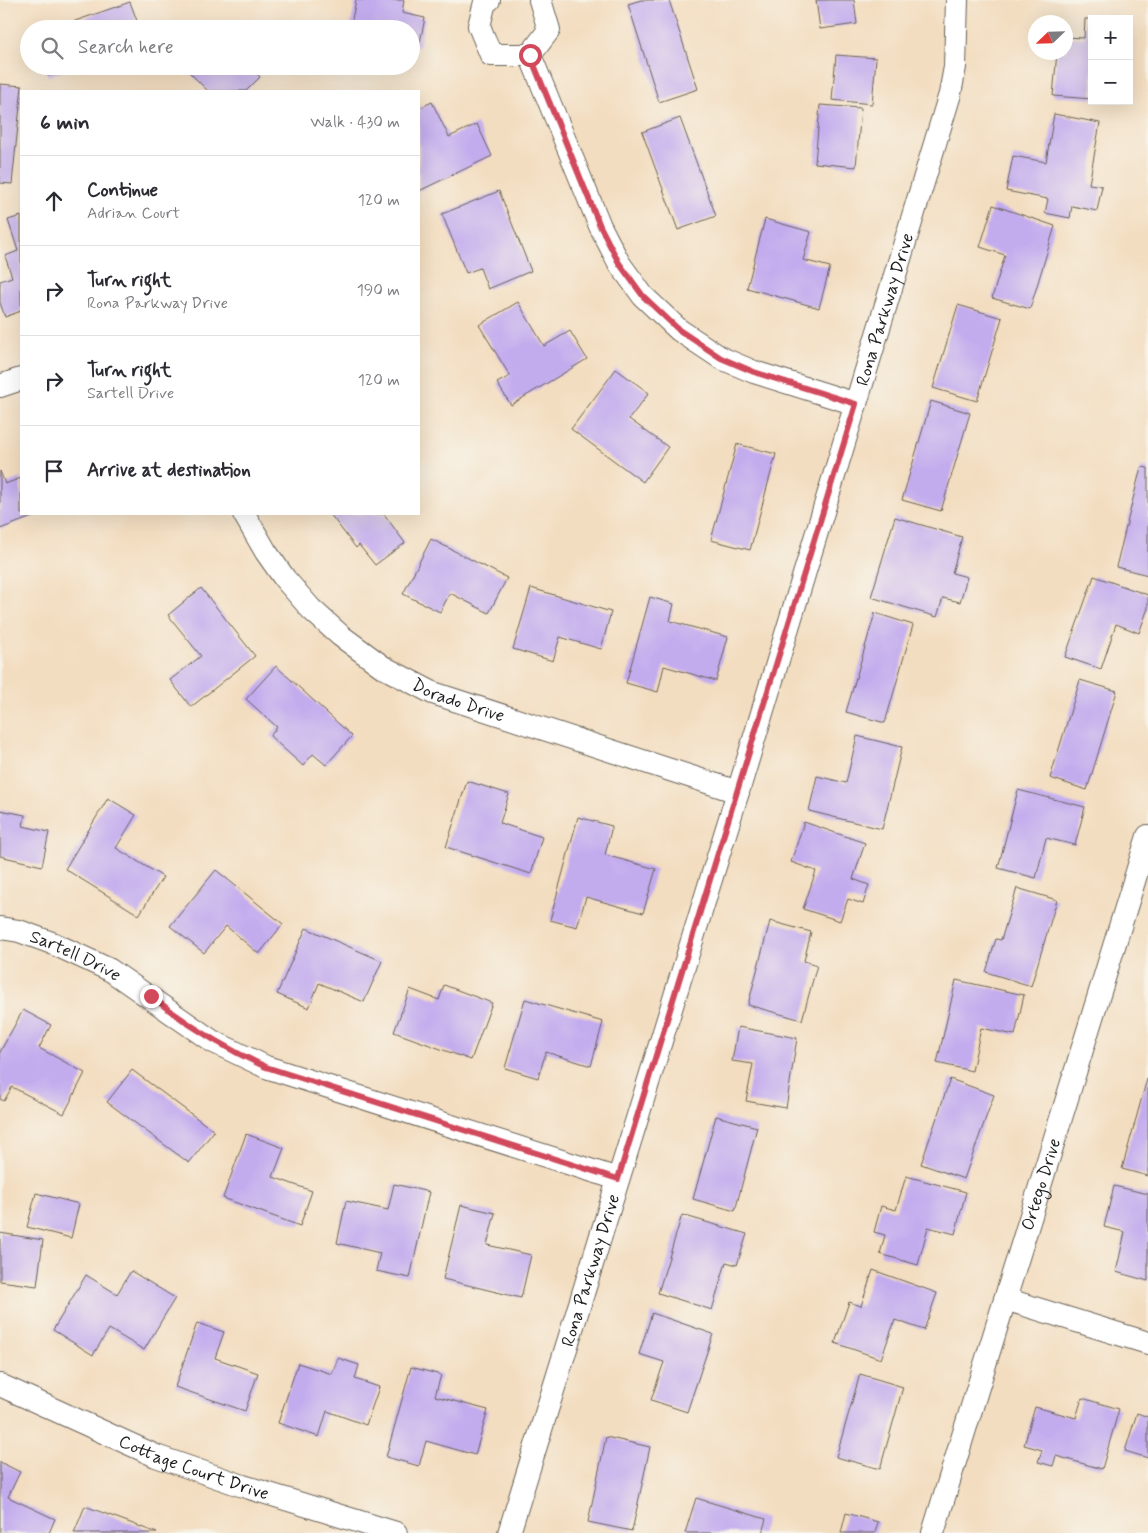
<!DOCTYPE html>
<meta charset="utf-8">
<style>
:root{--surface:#fff;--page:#f2f2f3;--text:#2b2b33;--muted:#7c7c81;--line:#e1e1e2}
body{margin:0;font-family:Mynerve,sans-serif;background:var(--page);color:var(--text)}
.controls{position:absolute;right:15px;top:15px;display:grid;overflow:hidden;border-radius:0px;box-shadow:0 5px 20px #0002}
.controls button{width:45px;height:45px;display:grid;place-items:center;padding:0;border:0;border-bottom:1px solid var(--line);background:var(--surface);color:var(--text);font:25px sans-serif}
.compass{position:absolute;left:1028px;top:15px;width:45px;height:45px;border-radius:50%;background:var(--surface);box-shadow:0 5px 20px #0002;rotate:247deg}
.stop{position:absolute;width:15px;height:15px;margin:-11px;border:4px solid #d1495b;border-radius:50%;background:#fff}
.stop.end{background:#d1495b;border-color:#fff;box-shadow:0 1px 5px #0008}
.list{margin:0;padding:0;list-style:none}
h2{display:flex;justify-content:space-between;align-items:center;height:65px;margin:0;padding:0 20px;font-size:21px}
h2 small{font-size:16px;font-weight:400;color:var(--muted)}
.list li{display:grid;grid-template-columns:32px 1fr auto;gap:15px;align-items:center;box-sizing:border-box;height:90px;padding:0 20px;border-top:1px solid var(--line)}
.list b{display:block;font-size:19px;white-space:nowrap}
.list p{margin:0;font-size:16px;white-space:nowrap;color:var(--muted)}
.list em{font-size:16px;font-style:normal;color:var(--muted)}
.icon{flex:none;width:28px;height:28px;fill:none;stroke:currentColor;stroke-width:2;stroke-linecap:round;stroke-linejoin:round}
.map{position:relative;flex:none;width:1148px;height:1533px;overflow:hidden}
.search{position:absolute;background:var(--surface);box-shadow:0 5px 20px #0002;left:20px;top:20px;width:400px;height:55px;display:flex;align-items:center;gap:12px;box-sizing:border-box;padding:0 18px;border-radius:28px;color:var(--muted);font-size:19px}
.panel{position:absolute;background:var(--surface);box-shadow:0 5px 20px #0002;left:20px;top:90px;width:400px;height:425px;border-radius:0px}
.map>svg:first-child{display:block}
.building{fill:#c3acee}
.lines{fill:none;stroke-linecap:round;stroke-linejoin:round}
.minor-casing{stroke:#676055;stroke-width:24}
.minor{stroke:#fff;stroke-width:22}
.route{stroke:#d1495b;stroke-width:6}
.labels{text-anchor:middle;stroke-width:4;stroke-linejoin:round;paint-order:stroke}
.street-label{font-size:18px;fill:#1c1c1c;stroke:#f7f3e8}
</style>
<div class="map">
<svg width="1148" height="1533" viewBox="0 0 1148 1533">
<rect width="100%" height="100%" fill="#f7f3e8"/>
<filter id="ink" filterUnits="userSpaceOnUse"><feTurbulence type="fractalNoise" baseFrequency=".02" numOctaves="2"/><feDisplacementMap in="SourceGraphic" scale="10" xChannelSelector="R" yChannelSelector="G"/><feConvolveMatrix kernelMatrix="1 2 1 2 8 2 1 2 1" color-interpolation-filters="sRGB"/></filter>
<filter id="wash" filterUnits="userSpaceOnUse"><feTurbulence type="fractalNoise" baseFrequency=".0096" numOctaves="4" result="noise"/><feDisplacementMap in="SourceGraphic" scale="20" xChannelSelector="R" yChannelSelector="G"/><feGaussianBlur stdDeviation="1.12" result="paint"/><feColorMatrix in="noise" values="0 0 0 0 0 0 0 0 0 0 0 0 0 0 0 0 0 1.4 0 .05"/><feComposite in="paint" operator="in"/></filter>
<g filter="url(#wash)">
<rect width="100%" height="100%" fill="#f3ddc0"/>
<g id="blocks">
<g class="building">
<polygon points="356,0 404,0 402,13 425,18 419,47 411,46 411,29 350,29"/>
<polygon points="641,0 669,0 698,89 659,102 628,4"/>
<polygon points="816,0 854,0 857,24 820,29"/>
<polygon points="130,2 140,29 55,29 55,28"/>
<polygon points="1085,19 1092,19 1092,99 1053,96 1057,52 1066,52 1066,37 1084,38"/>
<polygon points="836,55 876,58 872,104 832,100"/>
<polygon points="44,66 75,66 75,67 48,76"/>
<polygon points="183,66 249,66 260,77 246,91 208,91"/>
<polygon points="0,84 22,86 12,184 0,183"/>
<polygon points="432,102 449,137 477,124 492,156 419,191 419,108"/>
<polygon points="820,105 861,108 856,167 815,163"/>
<polygon points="1054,114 1100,123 1089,184 1102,186 1097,211 1072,206 1070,218 1045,213 1048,199 1006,191 1013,156 1046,162"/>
<polygon points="680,118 716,216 678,230 642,132"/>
<polygon points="499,191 531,271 488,289 480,268 466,273 442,214"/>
<polygon points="993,205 1055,226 1030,309 992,298 1005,255 980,247"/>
<polygon points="21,216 21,311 5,317 0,303 0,281 12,277 5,256 18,251 8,220"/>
<polygon points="765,219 811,232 803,260 830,267 819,308 747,288"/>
<polygon points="518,302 544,346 570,331 587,359 511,405 497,383 510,376 479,325"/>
<polygon points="958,305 1002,318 977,401 933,388"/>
<polygon points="616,369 649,393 629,419 668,447 643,482 571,429"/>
<polygon points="931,401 970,413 941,511 902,500"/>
<polygon points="737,444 776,454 750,550 711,540"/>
<polygon points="1141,467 1148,468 1148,575 1116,567"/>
<polygon points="0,471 5,484 21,478 21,514 40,514 0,529"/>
<polygon points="330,514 384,514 405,543 375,565 359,545 356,548"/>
<polygon points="895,517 962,537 952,573 967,577 960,602 943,598 937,617 871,597"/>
<polygon points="431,539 507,578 489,613 450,593 440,612 403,594"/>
<polygon points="1094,576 1148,595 1148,608 1139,633 1116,624 1101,669 1065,657"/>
<polygon points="201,588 255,656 191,707 170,680 201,656 168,615"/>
<polygon points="531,588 611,612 601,649 560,637 553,661 513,649"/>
<polygon points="650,597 674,604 670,621 728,637 716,681 664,666 658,692 626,683"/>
<polygon points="875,613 913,625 885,723 846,712"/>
<polygon points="276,666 352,736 326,765 313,754 303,766 270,736 277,727 246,699"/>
<polygon points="1080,680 1117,691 1087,790 1050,778"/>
<polygon points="857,736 902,747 882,829 809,811 817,776 846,783"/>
<polygon points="467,781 509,794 500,823 542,837 531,874 446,847"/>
<polygon points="1018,790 1085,807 1075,845 1046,838 1036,878 998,868"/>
<polygon points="108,798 136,815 116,848 163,877 139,915 65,869"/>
<polygon points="0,810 25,815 23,826 49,832 42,866 0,856"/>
<polygon points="578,817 612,826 605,855 656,869 643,913 586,897 577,927 550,920"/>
<polygon points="804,822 865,843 853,879 869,885 863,904 848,899 840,921 803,909 816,871 791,862"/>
<polygon points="216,870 283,924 259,954 226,926 204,953 170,926"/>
<polygon points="1017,888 1057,900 1031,986 986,972 996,939 1001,940"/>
<polygon points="770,921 811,932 804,961 817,965 802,1020 748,1005"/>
<polygon points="306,928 382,961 364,1002 319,983 309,1008 277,994"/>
<polygon points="956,980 1024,995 1015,1035 981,1028 972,1071 937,1063"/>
<polygon points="444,985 492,1003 471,1060 394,1032 410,989 439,1000"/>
<polygon points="525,999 603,1022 591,1066 546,1052 538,1078 505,1068"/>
<polygon points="23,1010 51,1025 39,1048 85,1073 64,1114 12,1087 4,1101 0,1099 0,1052"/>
<polygon points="738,1027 797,1038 786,1108 746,1101 753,1064 732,1061"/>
<polygon points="132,1070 214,1131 189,1163 107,1102"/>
<polygon points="950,1079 994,1095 964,1179 921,1164"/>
<polygon points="1147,1079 1148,1079 1148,1176 1122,1169"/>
<polygon points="716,1116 757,1127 735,1211 693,1199"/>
<polygon points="246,1134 284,1148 273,1177 312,1191 300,1226 223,1198"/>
<polygon points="906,1176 966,1192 955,1234 928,1227 918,1265 880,1254 885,1235 874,1232 881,1206 896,1210"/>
<polygon points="394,1184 429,1192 410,1278 376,1271 380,1253 337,1243 346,1201 388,1210"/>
<polygon points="1114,1186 1148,1194 1148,1281 1116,1272 1125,1232 1104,1227"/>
<polygon points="36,1193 79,1204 71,1238 27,1227"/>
<polygon points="461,1205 495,1213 487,1245 531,1255 521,1298 443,1279"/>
<polygon points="682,1215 747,1234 737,1265 726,1262 712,1310 658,1293"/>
<polygon points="0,1233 43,1240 37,1286 0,1281"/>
<polygon points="873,1270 937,1293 924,1330 895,1320 881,1359 835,1343 849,1302 861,1306"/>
<polygon points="131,1271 175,1298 144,1350 109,1329 93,1355 53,1330 86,1275 117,1294"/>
<polygon points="652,1313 713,1334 687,1412 651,1400 664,1362 639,1354"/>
<polygon points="197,1323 224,1332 215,1358 258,1373 245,1411 175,1387"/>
<polygon points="338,1358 359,1365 355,1379 379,1387 366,1425 327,1411 319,1437 278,1423 298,1363 332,1374"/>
<polygon points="411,1367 441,1375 435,1396 488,1410 475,1455 426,1441 419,1466 386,1457"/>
<polygon points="860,1374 903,1387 880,1469 836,1457"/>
<polygon points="1082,1398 1119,1409 1102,1469 1056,1456 1053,1466 1038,1462 1042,1450 1024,1445 1035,1407 1076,1418"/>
<polygon points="1137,1413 1148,1417 1148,1458 1125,1451"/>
<polygon points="606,1437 650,1447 632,1531 588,1522"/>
<polygon points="0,1462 20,1472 8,1497 55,1519 49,1533 0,1533"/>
<polygon points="696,1498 766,1519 762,1533 685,1533"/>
<polygon points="85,1506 157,1533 74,1533"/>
<polygon points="846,1513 878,1522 875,1533 841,1533"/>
</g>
</g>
</g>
<g filter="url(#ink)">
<use href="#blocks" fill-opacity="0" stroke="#676055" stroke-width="1"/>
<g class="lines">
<g class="minor-casing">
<g id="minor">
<polyline points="489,0 485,2 479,26 491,55 530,55"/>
<polyline points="530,55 600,226 619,263 643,296 679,330 721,358 754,372 856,404"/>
<polyline points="530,55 549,30 540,0"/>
<polyline points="0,386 21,379"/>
<path id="s1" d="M244,514L266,552L285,579L311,609L341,636L383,667L433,693L738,792"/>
<path id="s2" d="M0,928L19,931L52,943L110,970L212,1041L266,1067L618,1179"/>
<polyline points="1005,1299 1148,1343"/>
<path id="s3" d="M0,1385L156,1456L243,1486L396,1533"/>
<path id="s4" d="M509,1533L738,792L950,94L955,67L957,0"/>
<path id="s5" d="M933,1533L1148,836"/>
</g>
</g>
<use href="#minor" class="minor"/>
</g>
</g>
<g class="lines" filter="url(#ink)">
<path class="route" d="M151,996C187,1025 224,1048 266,1067L618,1179L856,404L754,372L721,358L679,330L643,296L619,263L600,226L530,55"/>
</g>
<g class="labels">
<g class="street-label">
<text dy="6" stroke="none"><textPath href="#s4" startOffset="1280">Rona Parkway Drive</textPath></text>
<text dy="6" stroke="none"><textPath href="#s1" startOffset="292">Dorado Drive</textPath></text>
<text dy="6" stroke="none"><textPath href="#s2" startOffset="81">Sartell Drive</textPath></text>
<text dy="6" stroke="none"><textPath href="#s5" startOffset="365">Ortego Drive</textPath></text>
<text dy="6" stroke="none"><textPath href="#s4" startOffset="275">Rona Parkway Drive</textPath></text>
<text dy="6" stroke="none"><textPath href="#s3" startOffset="211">Cottage Court Drive</textPath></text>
</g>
</g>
</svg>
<div class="controls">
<button>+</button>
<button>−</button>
</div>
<svg class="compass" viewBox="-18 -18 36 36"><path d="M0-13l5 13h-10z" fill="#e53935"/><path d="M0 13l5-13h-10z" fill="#7c7c81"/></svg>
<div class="stop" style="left:530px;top:55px"></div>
<div class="stop end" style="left:151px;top:996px"></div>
<div class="search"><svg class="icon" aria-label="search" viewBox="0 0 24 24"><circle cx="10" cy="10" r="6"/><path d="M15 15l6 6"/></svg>Search here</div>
<section class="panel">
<h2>6 min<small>Walk · 430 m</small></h2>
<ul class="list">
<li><svg class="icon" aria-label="ahead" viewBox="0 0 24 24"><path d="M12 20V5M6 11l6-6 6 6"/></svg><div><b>Continue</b><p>Adrian Court</p></div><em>120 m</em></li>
<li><svg class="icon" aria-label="right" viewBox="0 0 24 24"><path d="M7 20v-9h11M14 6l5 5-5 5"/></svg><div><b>Turn right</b><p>Rona Parkway Drive</p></div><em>190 m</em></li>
<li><svg class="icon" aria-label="right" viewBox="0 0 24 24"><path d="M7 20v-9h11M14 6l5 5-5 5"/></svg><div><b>Turn right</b><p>Sartell Drive</p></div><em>120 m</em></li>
<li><svg class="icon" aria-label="arrive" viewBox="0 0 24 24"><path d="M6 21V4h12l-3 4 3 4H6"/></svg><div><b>Arrive at destination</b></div></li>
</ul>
</section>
</div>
